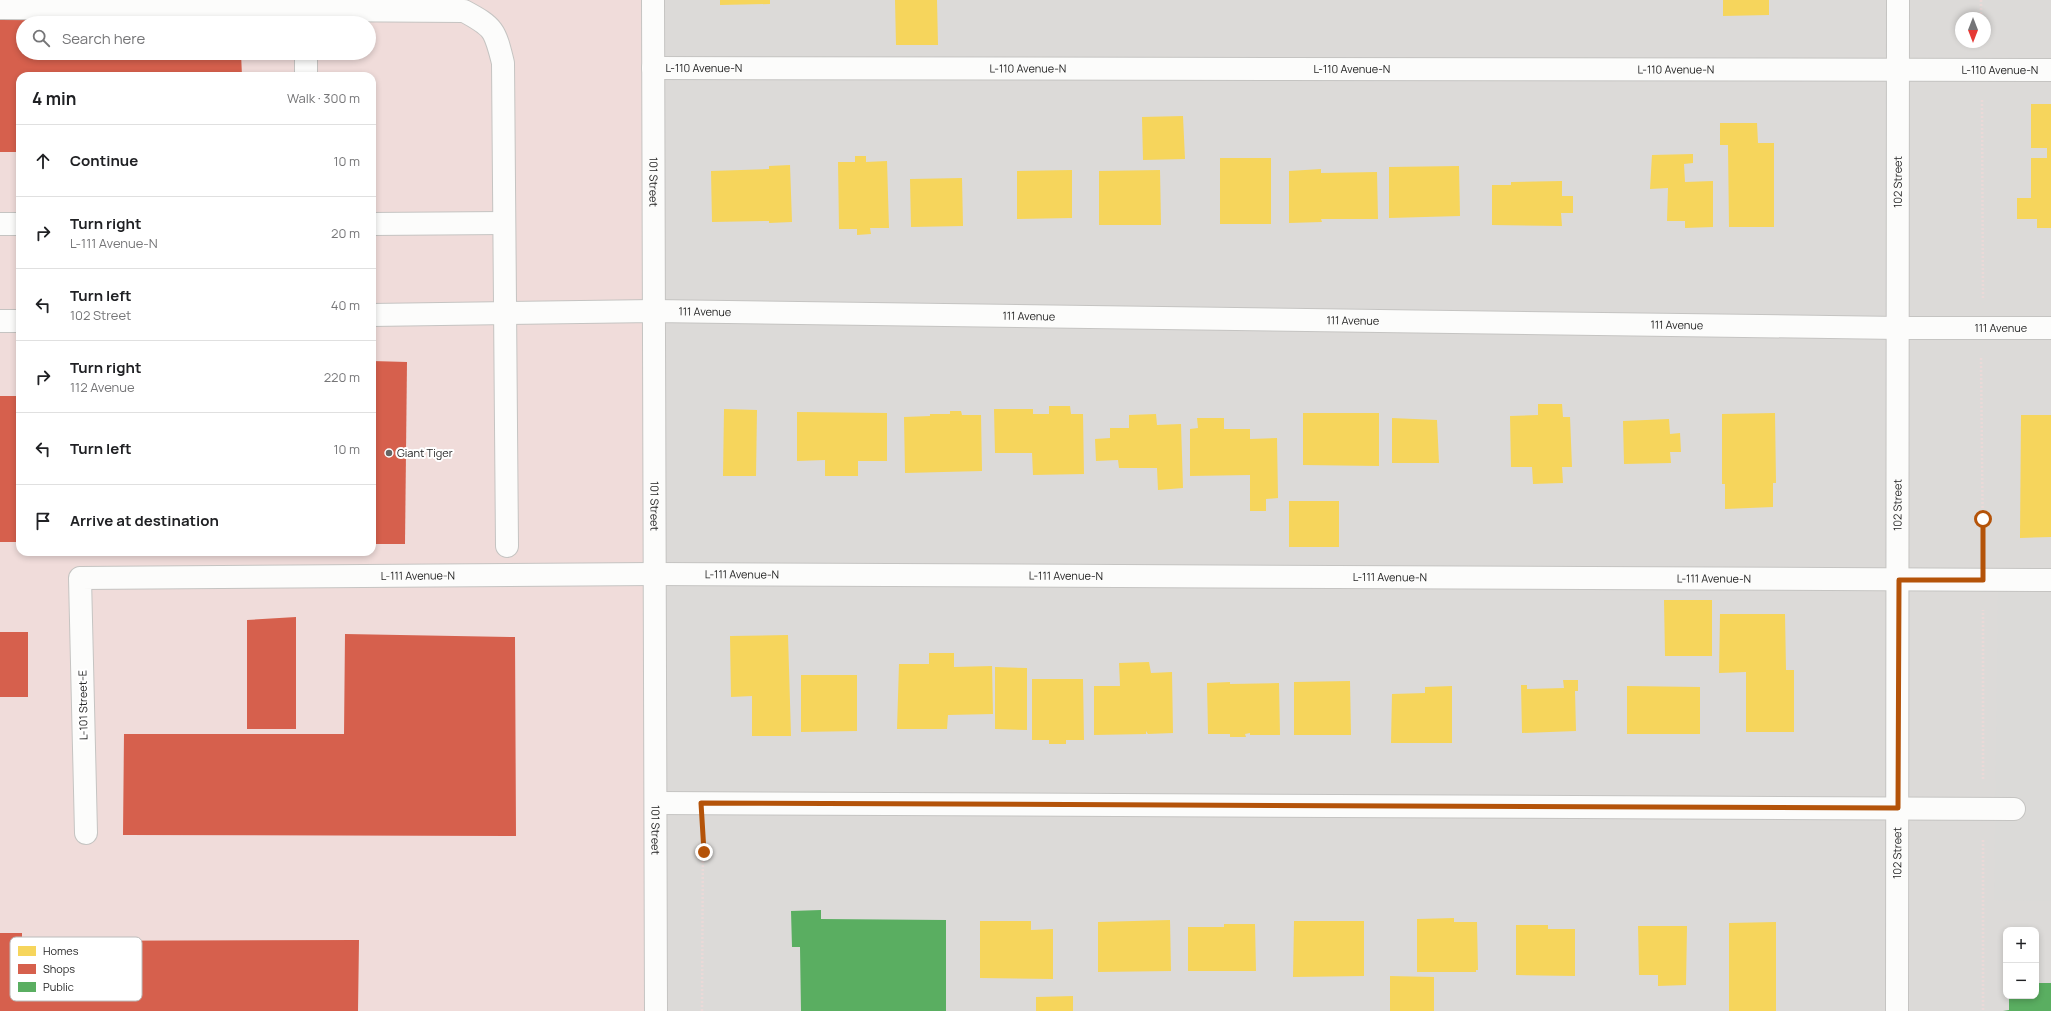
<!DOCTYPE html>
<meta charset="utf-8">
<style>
:root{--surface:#fff;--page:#f6f6f6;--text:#202124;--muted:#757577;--line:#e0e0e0}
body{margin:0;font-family:Manrope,sans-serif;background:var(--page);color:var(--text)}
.controls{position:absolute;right:12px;bottom:12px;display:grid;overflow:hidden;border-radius:8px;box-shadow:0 2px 6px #0003}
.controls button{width:36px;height:36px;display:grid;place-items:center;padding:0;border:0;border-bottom:1px solid var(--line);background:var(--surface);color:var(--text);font:20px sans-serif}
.compass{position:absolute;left:1955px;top:12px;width:36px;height:36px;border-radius:50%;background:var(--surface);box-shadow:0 2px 6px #0003;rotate:180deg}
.stop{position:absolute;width:12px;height:12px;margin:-9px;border:3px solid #b45309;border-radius:50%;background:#fff}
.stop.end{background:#b45309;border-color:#fff;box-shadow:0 1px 4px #0008}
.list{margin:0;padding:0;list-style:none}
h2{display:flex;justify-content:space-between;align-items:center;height:52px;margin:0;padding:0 16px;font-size:17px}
h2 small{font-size:13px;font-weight:400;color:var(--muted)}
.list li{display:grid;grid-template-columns:26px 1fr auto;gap:12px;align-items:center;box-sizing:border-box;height:72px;padding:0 16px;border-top:1px solid var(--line)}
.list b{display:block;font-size:15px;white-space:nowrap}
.list p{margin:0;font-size:13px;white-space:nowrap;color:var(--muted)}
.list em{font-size:13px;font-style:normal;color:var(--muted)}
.icon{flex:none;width:22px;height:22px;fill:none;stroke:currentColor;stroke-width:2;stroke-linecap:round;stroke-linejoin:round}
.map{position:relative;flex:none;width:2051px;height:1011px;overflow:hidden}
.search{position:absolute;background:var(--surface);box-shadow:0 2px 6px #0003;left:16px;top:16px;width:360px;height:44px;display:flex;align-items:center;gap:10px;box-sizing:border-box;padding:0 14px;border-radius:22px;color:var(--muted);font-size:15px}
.panel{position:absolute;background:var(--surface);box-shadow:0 2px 6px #0003;left:16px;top:72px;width:360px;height:484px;border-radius:12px}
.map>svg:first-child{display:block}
.residential{fill:#dcdad8;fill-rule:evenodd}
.commercial{fill:#f0dcda;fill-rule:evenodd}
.religious{fill:#dbdad8}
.homes{fill:#f6d55c}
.shops{fill:#d6604d}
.public{fill:#5aae61}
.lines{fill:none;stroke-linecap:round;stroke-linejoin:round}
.minor-casing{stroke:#c5c4c2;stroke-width:24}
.path{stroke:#ebd9d8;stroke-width:2.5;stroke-dasharray:2 2;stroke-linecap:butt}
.minor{stroke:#fcfcfb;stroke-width:22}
.route{stroke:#b45309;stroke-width:5}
.poi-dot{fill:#666564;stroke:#fff;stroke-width:1.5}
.labels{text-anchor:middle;stroke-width:4;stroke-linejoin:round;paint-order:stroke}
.street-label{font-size:11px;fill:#1e1e1e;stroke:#fff}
.poi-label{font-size:11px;fill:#1e1e1e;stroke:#fff;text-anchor:start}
.key{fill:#fff;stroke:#bcbcbc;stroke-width:1}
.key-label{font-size:11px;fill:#1e1e1e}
</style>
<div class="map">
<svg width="2051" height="1011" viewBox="0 0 2051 1011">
<rect width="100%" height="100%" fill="#edeae6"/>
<path class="residential" d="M651,0H2051V1011H654ZM1961,18H1985V42H1961ZM2006,930H2036V996H2006Z"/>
<path class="commercial" d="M0,0H653L654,1011H0ZM23,23H369V53H23ZM20,76H372V552H20Z"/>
<polygon class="religious" points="1998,588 2051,589 2051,901 1994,900"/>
<g class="homes">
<polygon points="720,0 770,0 770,4 720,5"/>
<polygon points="895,0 937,0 938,45 896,45"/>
<polygon points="1723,0 1769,0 1769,15 1723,16"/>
<polygon points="2031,104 2051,104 2051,228 2037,228 2037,219 2017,219 2017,198 2031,198 2031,158 2047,158 2047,148 2031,148"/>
<polygon points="1183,116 1185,159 1143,160 1142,117"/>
<polygon points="1720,123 1757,123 1758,143 1774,143 1774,227 1729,227 1728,145 1720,145"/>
<polygon points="1693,154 1693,163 1684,164 1685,182 1713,181 1713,227 1685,228 1685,221 1667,221 1668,188 1650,189 1652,155"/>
<polygon points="855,156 866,156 866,162 887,161 889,228 870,228 871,234 857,235 857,229 839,229 838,162 855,162"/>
<rect x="1220" y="158" width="51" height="66"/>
<polygon points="790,165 792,222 769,223 769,221 712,222 711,171 769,169 769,166"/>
<polygon points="1459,166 1460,216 1389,218 1389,167"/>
<polygon points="1321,169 1321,173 1377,172 1378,219 1321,219 1322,222 1289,223 1289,171"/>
<polygon points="1072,170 1072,218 1017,219 1017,171"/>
<polygon points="1160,170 1161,225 1099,225 1099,171"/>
<polygon points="962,178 963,226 911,227 910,179"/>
<polygon points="1562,181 1562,196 1573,196 1573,213 1561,213 1562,226 1492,225 1492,185 1511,185 1511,182"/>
<polygon points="1538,404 1562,404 1563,417 1570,417 1572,467 1562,467 1563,483 1533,484 1532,467 1511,467 1510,416 1538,415"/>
<polygon points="1049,406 1070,406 1071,414 1083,414 1084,474 1033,475 1032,453 995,453 994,409 1033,409 1033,414 1049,414"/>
<polygon points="724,409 757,410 756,476 723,476"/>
<polygon points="950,411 961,411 962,415 981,415 982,471 905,473 904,417 930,416 930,414 950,414"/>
<polygon points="797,412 887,413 887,461 858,461 858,476 825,476 825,460 797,461"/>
<polygon points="1303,413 1379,413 1379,466 1303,465"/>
<polygon points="1775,413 1776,483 1773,483 1773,507 1725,509 1725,484 1722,484 1722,414"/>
<polygon points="1156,414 1157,425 1181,424 1183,488 1158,490 1157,468 1119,468 1118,460 1096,461 1095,439 1110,438 1110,428 1129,428 1129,415"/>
<polygon points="2021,415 2051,415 2051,537 2020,538"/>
<polygon points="1197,418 1224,418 1224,429 1250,429 1250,439 1277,438 1278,498 1266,499 1266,511 1250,511 1250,475 1190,476 1190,429 1198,428"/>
<polygon points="1392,418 1437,420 1439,463 1392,463"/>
<polygon points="1669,419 1670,434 1680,433 1681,452 1670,452 1671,463 1624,464 1623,421"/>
<rect x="1289" y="501" width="50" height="46"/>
<polygon points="1664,600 1712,600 1712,656 1665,656"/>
<polygon points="1720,614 1785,614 1786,670 1794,670 1794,732 1746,732 1746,672 1719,673"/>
<polygon points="788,635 791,736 752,736 752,696 731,697 730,636"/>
<polygon points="929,653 954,653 954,667 992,666 993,714 948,715 947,729 897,729 899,664 929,664"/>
<polygon points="1149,662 1151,673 1172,672 1173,733 1148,734 1146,731 1146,734 1094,735 1094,686 1120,686 1119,663"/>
<polygon points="995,667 1027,668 1027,730 995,729"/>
<polygon points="801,675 857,675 857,731 801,732"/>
<polygon points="1032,679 1083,679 1084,740 1066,740 1066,744 1049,744 1049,740 1032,740"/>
<polygon points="1563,680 1578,680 1578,691 1575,691 1576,731 1522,733 1521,685 1527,685 1527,689 1564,688"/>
<polygon points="1350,681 1351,735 1294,735 1294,682"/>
<polygon points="1230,682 1230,684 1279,683 1280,735 1250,735 1250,733 1245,734 1246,737 1230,737 1230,734 1208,734 1207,683"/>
<polygon points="1452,686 1452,743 1391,743 1392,694 1425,693 1425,687"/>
<polygon points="1627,686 1700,687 1700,734 1627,734"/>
<polygon points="1454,918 1454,922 1477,922 1478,970 1476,970 1476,972 1417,972 1417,919"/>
<polygon points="1170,920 1171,971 1098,972 1098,922"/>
<polygon points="980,921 1031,921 1031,930 1053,929 1053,979 980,978"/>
<polygon points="1294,921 1364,921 1364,976 1293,977"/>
<polygon points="1776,922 1776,1011 1729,1011 1729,923"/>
<polygon points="1224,924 1255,924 1256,971 1188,971 1188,927 1224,927"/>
<polygon points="1516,925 1548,925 1548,929 1575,929 1575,976 1516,975"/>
<polygon points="1638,926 1687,926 1686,985 1658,986 1658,975 1639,975"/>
<polygon points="1390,976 1434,977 1434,1011 1390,1011"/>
<polygon points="1073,996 1073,1011 1036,1011 1036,997"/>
</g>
<g class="shops">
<polygon points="0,15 241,17 241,23 23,23 23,53 241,53 242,76 20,76 20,152 0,152"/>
<polygon points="372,361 407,362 405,544 372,544"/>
<rect x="0" y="396" width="20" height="146"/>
<polygon points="296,617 296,729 247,729 247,620"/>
<rect x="0" y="632" width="28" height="65"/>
<polygon points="345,634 515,637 516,836 123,835 124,734 344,734"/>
<polygon points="0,933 22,933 22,941 359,940 358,1011 0,1011"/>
</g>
<g class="public">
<polygon points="821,910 821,919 946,920 946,1011 801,1011 800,947 792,947 791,911"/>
<polygon points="2036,983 2051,983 2051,1011 2003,1011 2009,1010 2009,996 2036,996"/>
</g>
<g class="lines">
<g class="minor-casing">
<g id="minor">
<path d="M306,0V10L464,11C494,27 495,30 503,63L507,546"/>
<path id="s1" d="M653,0L656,1011"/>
<polyline points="0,8 306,10 306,23"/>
<polyline points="306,53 306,76"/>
<path id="s2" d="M653,68L2051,70"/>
<polyline points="0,224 20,224"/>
<polyline points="372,224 504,223"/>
<path id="s3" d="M372,315L654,311L1899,328H2051"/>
<polyline points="0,321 20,321"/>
<polyline points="656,803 2014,809"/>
<path id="s4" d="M86,833L80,578L655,574L2051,580"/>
<path id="s5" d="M1897,1011L1898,0"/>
</g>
</g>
<g class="path">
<polyline points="1981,0 1981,18"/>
<polyline points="1982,100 1983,299"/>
<polyline points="1981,358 1983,549"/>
<polyline points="1983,779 1983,610"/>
<polyline points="1983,840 1983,1011"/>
<polyline points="702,1011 703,834"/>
</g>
<use href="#minor" class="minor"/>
</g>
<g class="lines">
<polyline class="route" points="704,852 701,803 1898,808 1899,580 1983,580 1983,519"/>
</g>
<circle class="poi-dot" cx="389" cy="453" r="4"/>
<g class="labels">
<g class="street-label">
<text dy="4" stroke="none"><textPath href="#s2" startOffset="51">L-110 Avenue-N</textPath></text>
<text dy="4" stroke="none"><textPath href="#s2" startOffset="375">L-110 Avenue-N</textPath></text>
<text dy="4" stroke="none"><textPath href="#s2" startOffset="699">L-110 Avenue-N</textPath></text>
<text dy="4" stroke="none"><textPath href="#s2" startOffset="1023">L-110 Avenue-N</textPath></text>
<text dy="4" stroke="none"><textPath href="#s2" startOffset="1347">L-110 Avenue-N</textPath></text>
<text dy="4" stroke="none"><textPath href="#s1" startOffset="182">101 Street</textPath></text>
<text dy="4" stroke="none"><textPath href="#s5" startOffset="829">102 Street</textPath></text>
<text dy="4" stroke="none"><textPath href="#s3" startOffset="333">111 Avenue</textPath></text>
<text dy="4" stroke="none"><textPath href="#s3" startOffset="657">111 Avenue</textPath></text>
<text dy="4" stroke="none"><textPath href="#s3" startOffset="981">111 Avenue</textPath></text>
<text dy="4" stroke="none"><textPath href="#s3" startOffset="1305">111 Avenue</textPath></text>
<text dy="4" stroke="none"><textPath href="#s3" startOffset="1629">111 Avenue</textPath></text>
<text dy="4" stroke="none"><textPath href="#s1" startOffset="506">101 Street</textPath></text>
<text dy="4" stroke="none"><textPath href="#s5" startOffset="506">102 Street</textPath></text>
<text dy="4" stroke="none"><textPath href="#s4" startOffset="917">L-111 Avenue-N</textPath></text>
<text dy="4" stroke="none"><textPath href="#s4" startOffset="593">L-111 Avenue-N</textPath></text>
<text dy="4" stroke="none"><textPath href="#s4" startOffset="1241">L-111 Avenue-N</textPath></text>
<text dy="4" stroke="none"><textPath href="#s4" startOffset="1565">L-111 Avenue-N</textPath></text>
<text dy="4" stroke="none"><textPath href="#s4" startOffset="1889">L-111 Avenue-N</textPath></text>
<text transform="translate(83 705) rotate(-91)" y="4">L-101 Street-E</text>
<text dy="4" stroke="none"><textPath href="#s1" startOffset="830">101 Street</textPath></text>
<text dy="4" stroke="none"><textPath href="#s5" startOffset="158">102 Street</textPath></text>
</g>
<g class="poi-label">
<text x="397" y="457">Giant Tiger</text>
</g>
</g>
<rect x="10" y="937" width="132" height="64" rx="6" class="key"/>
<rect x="18" y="946" width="18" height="10" fill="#f6d55c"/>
<rect x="18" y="964" width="18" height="10" fill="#d6604d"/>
<rect x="18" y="982" width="18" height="10" fill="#5aae61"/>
<g class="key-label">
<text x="43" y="955">Homes</text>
<text x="43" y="973">Shops</text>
<text x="43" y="991">Public</text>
</g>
</svg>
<div class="controls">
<button>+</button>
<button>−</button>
</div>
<svg class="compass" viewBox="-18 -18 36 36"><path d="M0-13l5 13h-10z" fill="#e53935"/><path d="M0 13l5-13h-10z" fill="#757577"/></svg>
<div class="stop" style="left:1983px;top:519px"></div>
<div class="stop end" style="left:704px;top:852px"></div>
<div class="search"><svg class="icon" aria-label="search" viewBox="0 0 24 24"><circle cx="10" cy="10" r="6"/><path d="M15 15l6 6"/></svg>Search here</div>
<section class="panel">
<h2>4 min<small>Walk · 300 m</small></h2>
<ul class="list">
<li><svg class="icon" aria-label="ahead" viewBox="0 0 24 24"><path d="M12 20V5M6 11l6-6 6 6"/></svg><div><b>Continue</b></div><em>10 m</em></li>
<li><svg class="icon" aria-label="right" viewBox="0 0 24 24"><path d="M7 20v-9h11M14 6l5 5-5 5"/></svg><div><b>Turn right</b><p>L-111 Avenue-N</p></div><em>20 m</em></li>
<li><svg class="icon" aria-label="left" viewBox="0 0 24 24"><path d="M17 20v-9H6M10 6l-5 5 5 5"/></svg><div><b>Turn left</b><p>102 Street</p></div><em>40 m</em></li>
<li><svg class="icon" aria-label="right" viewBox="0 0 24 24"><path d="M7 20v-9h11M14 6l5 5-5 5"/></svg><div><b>Turn right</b><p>112 Avenue</p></div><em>220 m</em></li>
<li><svg class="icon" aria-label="left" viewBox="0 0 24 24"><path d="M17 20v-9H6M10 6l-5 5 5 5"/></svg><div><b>Turn left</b></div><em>10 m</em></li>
<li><svg class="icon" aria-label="arrive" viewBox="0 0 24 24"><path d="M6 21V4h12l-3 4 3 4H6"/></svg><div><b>Arrive at destination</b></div></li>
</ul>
</section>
</div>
